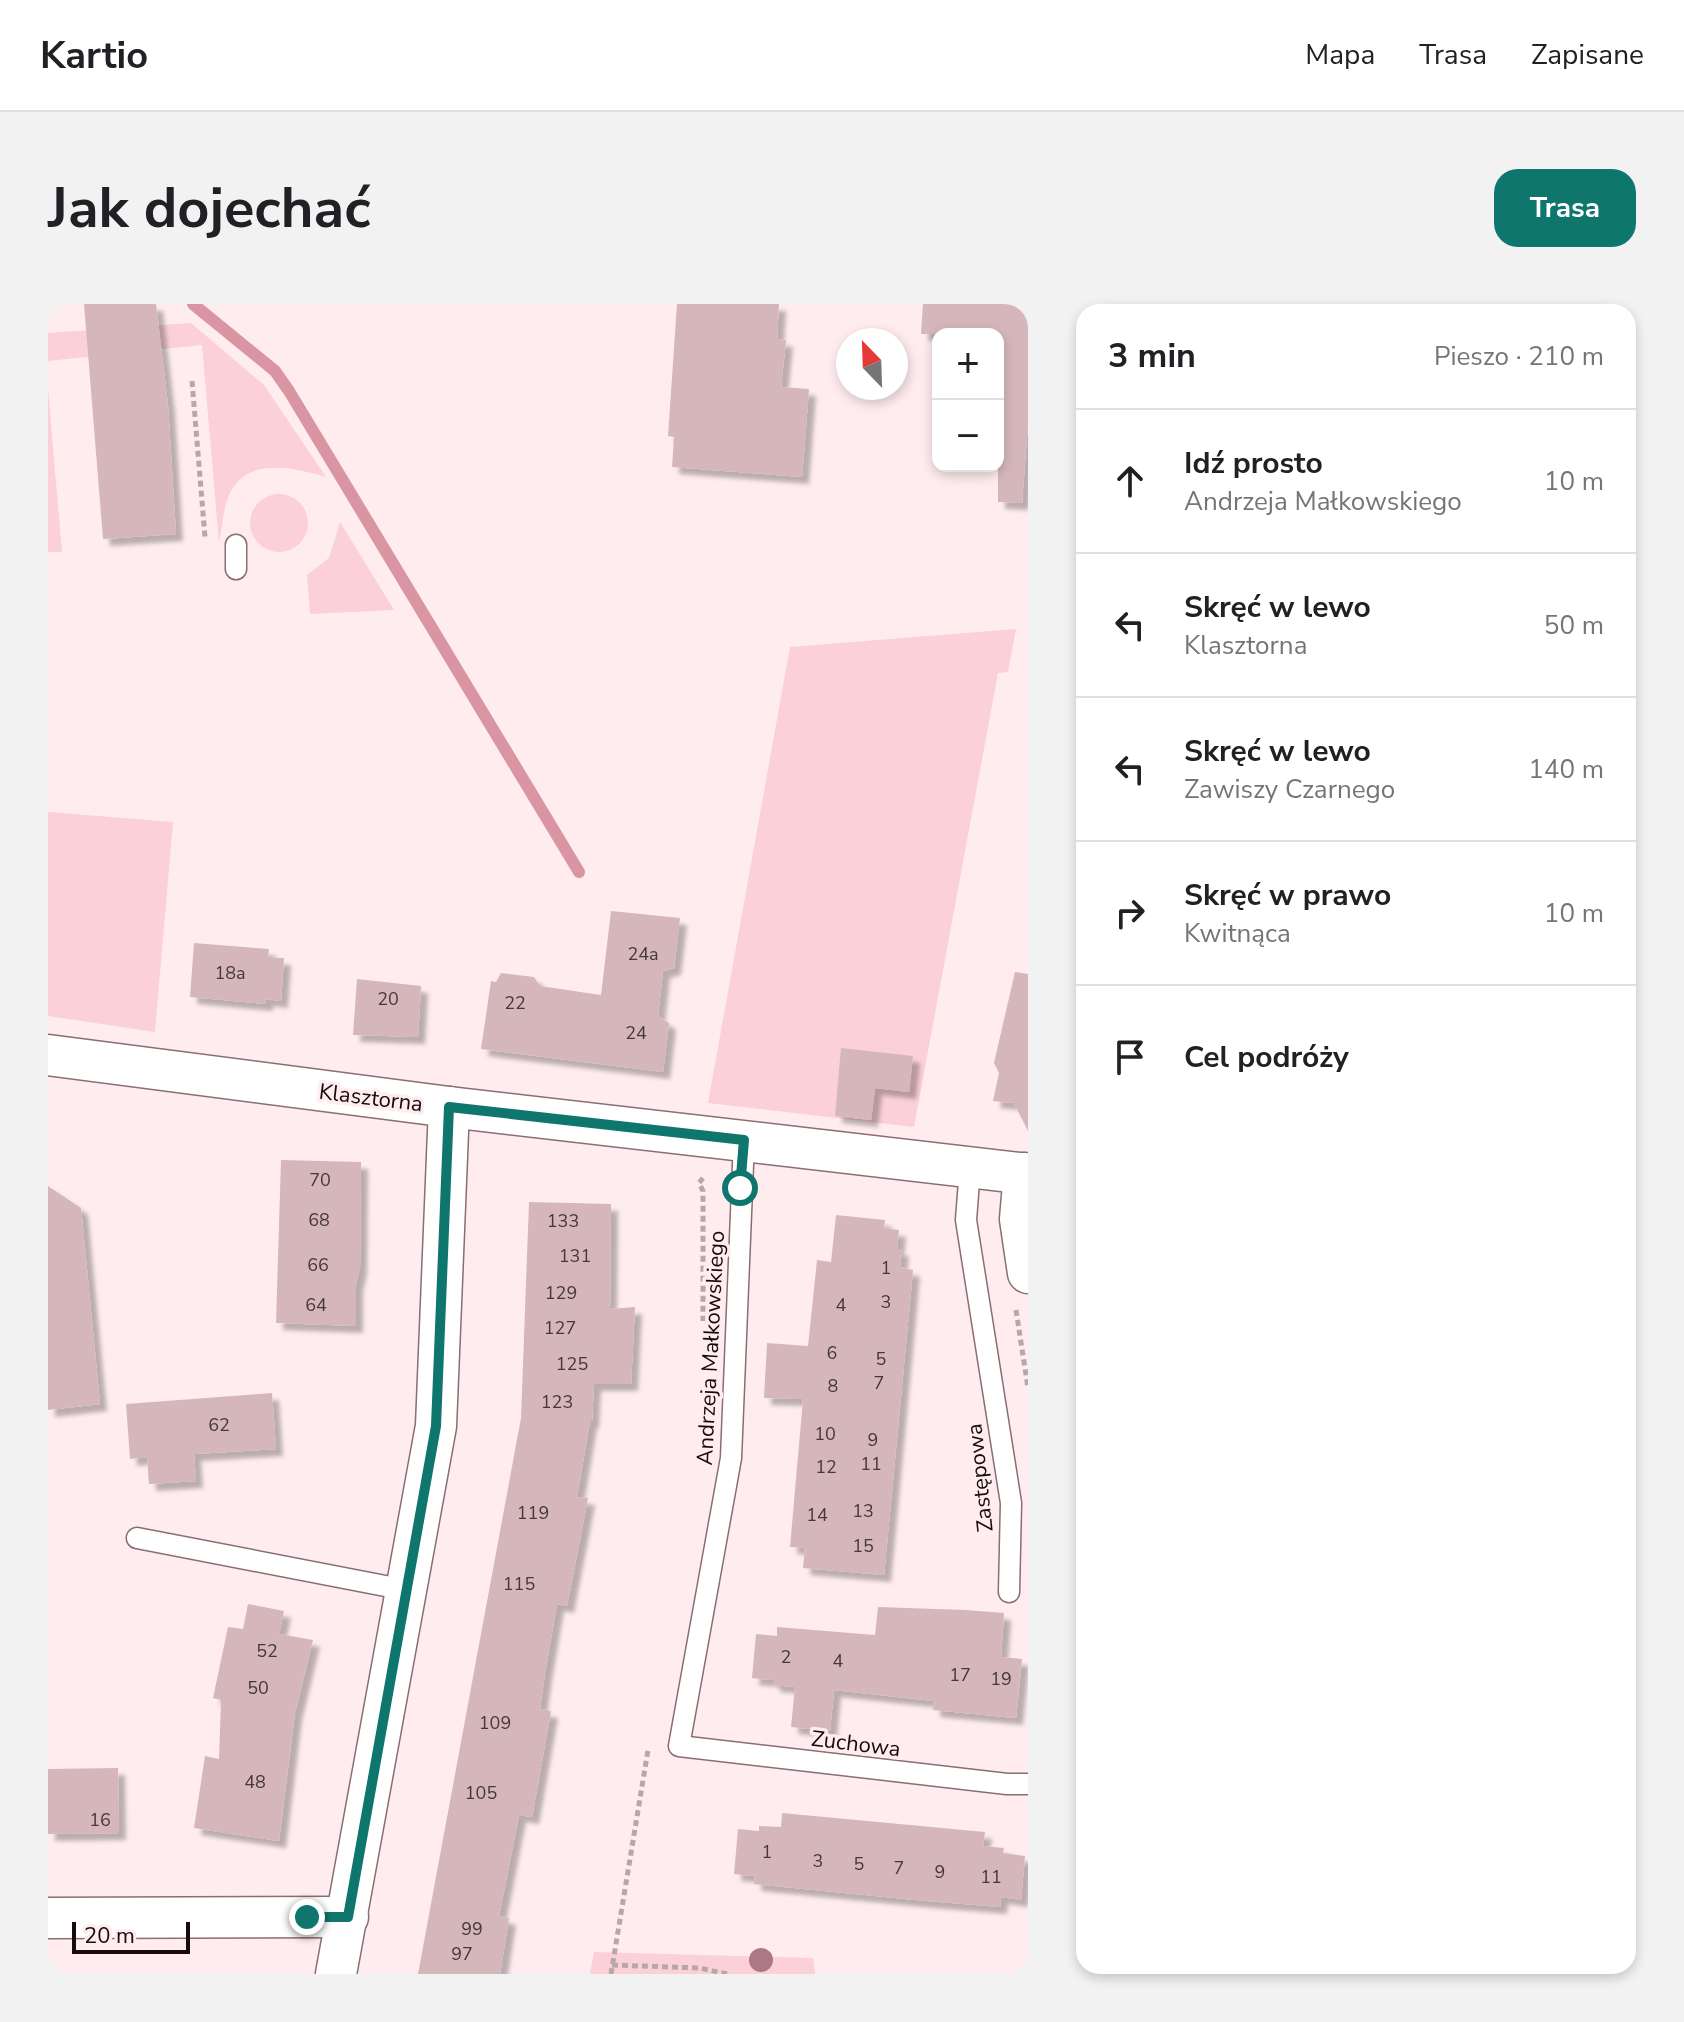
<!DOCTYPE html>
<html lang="pl">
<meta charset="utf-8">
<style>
:root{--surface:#fff;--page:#f2f2f2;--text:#202124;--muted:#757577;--line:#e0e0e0;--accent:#0f766e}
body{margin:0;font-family:"Nunito Sans",sans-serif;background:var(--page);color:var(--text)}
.controls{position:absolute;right:24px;top:24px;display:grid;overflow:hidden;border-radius:16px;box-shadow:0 4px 12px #0003}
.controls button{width:72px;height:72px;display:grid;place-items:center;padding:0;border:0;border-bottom:2px solid var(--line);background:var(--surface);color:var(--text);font:40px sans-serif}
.compass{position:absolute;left:788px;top:24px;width:72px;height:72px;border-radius:50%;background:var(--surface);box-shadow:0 4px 12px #0003;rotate:337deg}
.scale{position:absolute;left:24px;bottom:20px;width:118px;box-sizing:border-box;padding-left:8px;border:4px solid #160c0d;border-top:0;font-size:22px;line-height:28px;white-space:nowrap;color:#160c0d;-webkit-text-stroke:6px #ffecee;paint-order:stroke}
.stop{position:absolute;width:24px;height:24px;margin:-18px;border:6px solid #0f766e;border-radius:50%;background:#fff}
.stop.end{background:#0f766e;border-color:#fff;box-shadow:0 2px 8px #0008}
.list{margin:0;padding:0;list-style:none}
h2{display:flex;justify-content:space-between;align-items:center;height:104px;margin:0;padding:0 32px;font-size:34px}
h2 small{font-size:26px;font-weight:400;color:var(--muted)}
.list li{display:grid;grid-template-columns:52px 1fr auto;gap:24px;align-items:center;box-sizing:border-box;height:144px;padding:0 32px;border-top:2px solid var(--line)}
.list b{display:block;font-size:30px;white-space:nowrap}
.list p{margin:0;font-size:26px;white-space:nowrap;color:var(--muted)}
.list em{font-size:26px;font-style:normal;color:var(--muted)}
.icon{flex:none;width:44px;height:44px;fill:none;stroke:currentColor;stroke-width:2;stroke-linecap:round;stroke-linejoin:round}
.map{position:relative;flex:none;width:980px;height:1670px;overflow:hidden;border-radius:24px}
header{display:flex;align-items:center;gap:48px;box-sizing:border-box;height:112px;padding:0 40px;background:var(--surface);border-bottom:2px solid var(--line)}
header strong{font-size:38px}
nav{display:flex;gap:44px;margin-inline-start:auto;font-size:28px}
.intro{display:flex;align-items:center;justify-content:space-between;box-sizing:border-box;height:192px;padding:0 48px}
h1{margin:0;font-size:56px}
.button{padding:20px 36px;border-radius:24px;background:var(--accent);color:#fff;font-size:28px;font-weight:700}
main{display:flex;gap:48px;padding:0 48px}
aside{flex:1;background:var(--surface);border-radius:24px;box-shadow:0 4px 12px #0003}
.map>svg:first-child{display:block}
.green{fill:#fbd0d7}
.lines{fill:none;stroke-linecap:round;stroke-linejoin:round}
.stream{stroke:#d995a1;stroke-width:12}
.building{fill:#d5b7bb;filter:url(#shadow)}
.service-casing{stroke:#896e73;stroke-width:23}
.minor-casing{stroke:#896e73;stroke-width:43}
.path{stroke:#b8a7a9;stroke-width:5;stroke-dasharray:6 4;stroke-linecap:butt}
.service{stroke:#fff;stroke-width:20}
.minor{stroke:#fff;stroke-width:40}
.tree{fill:#ad7886}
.route{stroke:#0f766e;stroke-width:10}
.labels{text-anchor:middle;stroke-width:7;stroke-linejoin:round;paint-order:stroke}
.number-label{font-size:18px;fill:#463738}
.street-label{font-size:22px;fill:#160c0d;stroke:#ffecee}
</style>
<header>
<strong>Kartio</strong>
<nav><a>Mapa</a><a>Trasa</a><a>Zapisane</a></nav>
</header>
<div class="intro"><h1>Jak dojechać</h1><a class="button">Trasa</a></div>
<main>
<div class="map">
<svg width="980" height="1670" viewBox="0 0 980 1670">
<defs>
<filter id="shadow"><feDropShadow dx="7" dy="7" stdDeviation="2" flood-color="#0004"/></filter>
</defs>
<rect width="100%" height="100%" fill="#ffecee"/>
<g class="green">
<path d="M143,19L216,81L278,173C245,163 194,151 179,196C175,209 174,225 171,239L154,41L0,57V29Z"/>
<polygon points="0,85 14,248 0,248"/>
<circle cx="231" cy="219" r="29"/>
<polygon points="292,218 346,306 262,310 259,271 281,254"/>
<polygon points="968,325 960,368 950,369 866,823 660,799 742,343"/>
<polygon points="0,508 125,518 107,728 0,712"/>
<polygon points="546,1648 765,1654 767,1670 542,1670"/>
</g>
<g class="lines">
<polyline class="stream" points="145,0 227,67 241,87 531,568"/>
</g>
<g class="building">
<polygon points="36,0 108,0 120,102 128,230 55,235"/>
<polygon points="629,0 731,0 729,35 738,36 733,83 761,85 754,173 624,163 626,133 620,132"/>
<polygon points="875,0 980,0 980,118 974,199 950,198 950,30 873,30"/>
<polygon points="563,607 632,614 626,664 615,667 610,712 621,719 615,768 433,745 443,677 448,678 453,669 486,673 492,682 553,691"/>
<polygon points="146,639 221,645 220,654 236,654 233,697 218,695 218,700 142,693"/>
<polygon points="967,668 980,670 980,827 966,799 945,797 951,769 946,759"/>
<polygon points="309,675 373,682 370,733 305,731"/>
<polygon points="793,744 865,752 861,788 827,784 823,816 787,812"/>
<polygon points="233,856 313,858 312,963 308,980 308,1022 228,1019"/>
<polygon points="0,882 33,904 52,1100 0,1106"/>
<polygon points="481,898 563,900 562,1005 587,1003 583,1080 546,1080 544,1117 542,1117 529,1193 540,1194 519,1302 509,1300 497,1369 492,1405 503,1407 484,1513 471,1511 451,1612 461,1614 452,1670 370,1670 473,1114"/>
<polygon points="788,911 837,916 836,924 851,926 849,945 854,945 852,963 865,966 836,1271 755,1264 757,1244 742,1243 755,1095 716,1094 719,1039 760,1042 769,956 783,958"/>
<polygon points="224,1089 228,1145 146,1150 148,1177 101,1180 99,1153 82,1155 78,1100"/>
<polygon points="200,1300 236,1307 231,1330 265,1336 247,1409 231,1537 146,1524 157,1452 171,1455 173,1396 165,1394 180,1323 195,1325"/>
<polygon points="830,1303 918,1306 956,1309 953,1353 974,1355 968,1414 885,1406 886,1397 786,1386 782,1427 743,1423 747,1383 725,1381 725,1376 704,1374 708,1330 729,1332 729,1323 827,1331"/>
<polygon points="70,1464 71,1529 0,1530 0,1465"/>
<polygon points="734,1509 937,1528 935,1542 956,1544 955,1549 977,1552 973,1596 953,1593 952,1603 868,1596 706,1580 707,1572 686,1570 690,1525 711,1527 711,1522 733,1523"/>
</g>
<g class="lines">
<g class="service-casing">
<g id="service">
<polyline points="188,265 188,241"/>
<polyline points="696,836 683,1154 631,1442 959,1480 980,1480"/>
<polyline points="922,864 918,916 963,1199 961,1288"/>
<polyline points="89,1234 358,1286"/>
</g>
</g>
<g class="minor-casing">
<g id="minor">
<polyline points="0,751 401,803 980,870"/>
<polyline points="976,869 972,915 980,969"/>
<polyline points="0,1614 300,1613"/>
<polyline points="288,1670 388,1122 401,803"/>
</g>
</g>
<g class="path">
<polyline points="144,77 157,233"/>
<polyline points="655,874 651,879 655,887 655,1017"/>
<polyline points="968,1006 980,1084"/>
<polyline points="564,1661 652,1664 679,1670"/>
<polyline points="563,1670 600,1446"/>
</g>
<use href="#service" class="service"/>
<use href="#minor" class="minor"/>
</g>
<circle class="tree" cx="713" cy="1656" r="12"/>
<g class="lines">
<polyline class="route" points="259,1613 300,1613 388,1122 401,803 696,836 692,884"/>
</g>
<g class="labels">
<g class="number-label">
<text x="595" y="656">24a</text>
<text x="182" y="675">18a</text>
<text x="340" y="701">20</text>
<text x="467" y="705">22</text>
<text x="588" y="735">24</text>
<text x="272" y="882">70</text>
<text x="271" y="922">68</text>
<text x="515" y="923">133</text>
<text x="527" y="958">131</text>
<text x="270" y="967">66</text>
<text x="838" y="970">1</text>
<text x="513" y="995">129</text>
<text x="838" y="1004">3</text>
<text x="268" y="1007">64</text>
<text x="793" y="1007">4</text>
<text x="512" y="1030">127</text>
<text x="784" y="1055">6</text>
<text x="833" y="1061">5</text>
<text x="524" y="1066">125</text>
<text x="831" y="1085">7</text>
<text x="785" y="1088">8</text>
<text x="509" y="1104">123</text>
<text x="171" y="1127">62</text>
<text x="777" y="1136">10</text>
<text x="825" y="1142">9</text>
<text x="823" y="1166">11</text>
<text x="778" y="1169">12</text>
<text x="815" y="1213">13</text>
<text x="485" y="1215">119</text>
<text x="769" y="1217">14</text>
<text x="815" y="1248">15</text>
<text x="471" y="1286">115</text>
<text x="219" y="1353">52</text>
<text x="738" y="1359">2</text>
<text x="790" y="1363">4</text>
<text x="912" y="1377">17</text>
<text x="953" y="1381">19</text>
<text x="210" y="1390">50</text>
<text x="447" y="1425">109</text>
<text x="207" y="1484">48</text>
<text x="433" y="1495">105</text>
<text x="52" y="1522">16</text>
<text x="719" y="1554">1</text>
<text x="770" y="1563">3</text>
<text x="811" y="1566">5</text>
<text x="851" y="1570">7</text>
<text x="892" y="1574">9</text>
<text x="943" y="1579">11</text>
<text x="424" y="1631">99</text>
<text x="414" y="1656">97</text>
</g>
<g class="street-label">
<text transform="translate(323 793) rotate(7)" y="8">Klasztorna</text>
<text transform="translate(662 1044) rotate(-87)" y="8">Andrzeja Małkowskiego</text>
<text transform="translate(931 1174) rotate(-96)" y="8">Zastępowa</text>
<text transform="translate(808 1439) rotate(7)" y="8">Zuchowa</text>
</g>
</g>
</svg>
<div class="controls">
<button>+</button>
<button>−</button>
</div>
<svg class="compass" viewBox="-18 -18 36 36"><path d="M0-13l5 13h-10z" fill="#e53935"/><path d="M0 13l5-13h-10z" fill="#757577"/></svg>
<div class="scale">20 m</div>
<div class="stop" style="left:692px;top:884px"></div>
<div class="stop end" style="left:259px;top:1613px"></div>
</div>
<aside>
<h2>3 min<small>Pieszo · 210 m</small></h2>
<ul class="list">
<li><svg class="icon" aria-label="ahead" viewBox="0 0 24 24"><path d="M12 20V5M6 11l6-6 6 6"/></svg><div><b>Idź prosto</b><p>Andrzeja Małkowskiego</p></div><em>10 m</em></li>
<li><svg class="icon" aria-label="left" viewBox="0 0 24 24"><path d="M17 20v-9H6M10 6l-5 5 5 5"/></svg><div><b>Skręć w lewo</b><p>Klasztorna</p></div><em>50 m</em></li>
<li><svg class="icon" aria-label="left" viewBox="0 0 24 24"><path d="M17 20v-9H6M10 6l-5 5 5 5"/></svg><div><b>Skręć w lewo</b><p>Zawiszy Czarnego</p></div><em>140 m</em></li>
<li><svg class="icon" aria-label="right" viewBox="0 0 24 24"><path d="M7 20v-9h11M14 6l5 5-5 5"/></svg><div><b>Skręć w prawo</b><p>Kwitnąca</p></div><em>10 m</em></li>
<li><svg class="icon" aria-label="arrive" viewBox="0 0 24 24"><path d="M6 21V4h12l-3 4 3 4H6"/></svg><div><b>Cel podróży</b></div></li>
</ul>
</aside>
</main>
